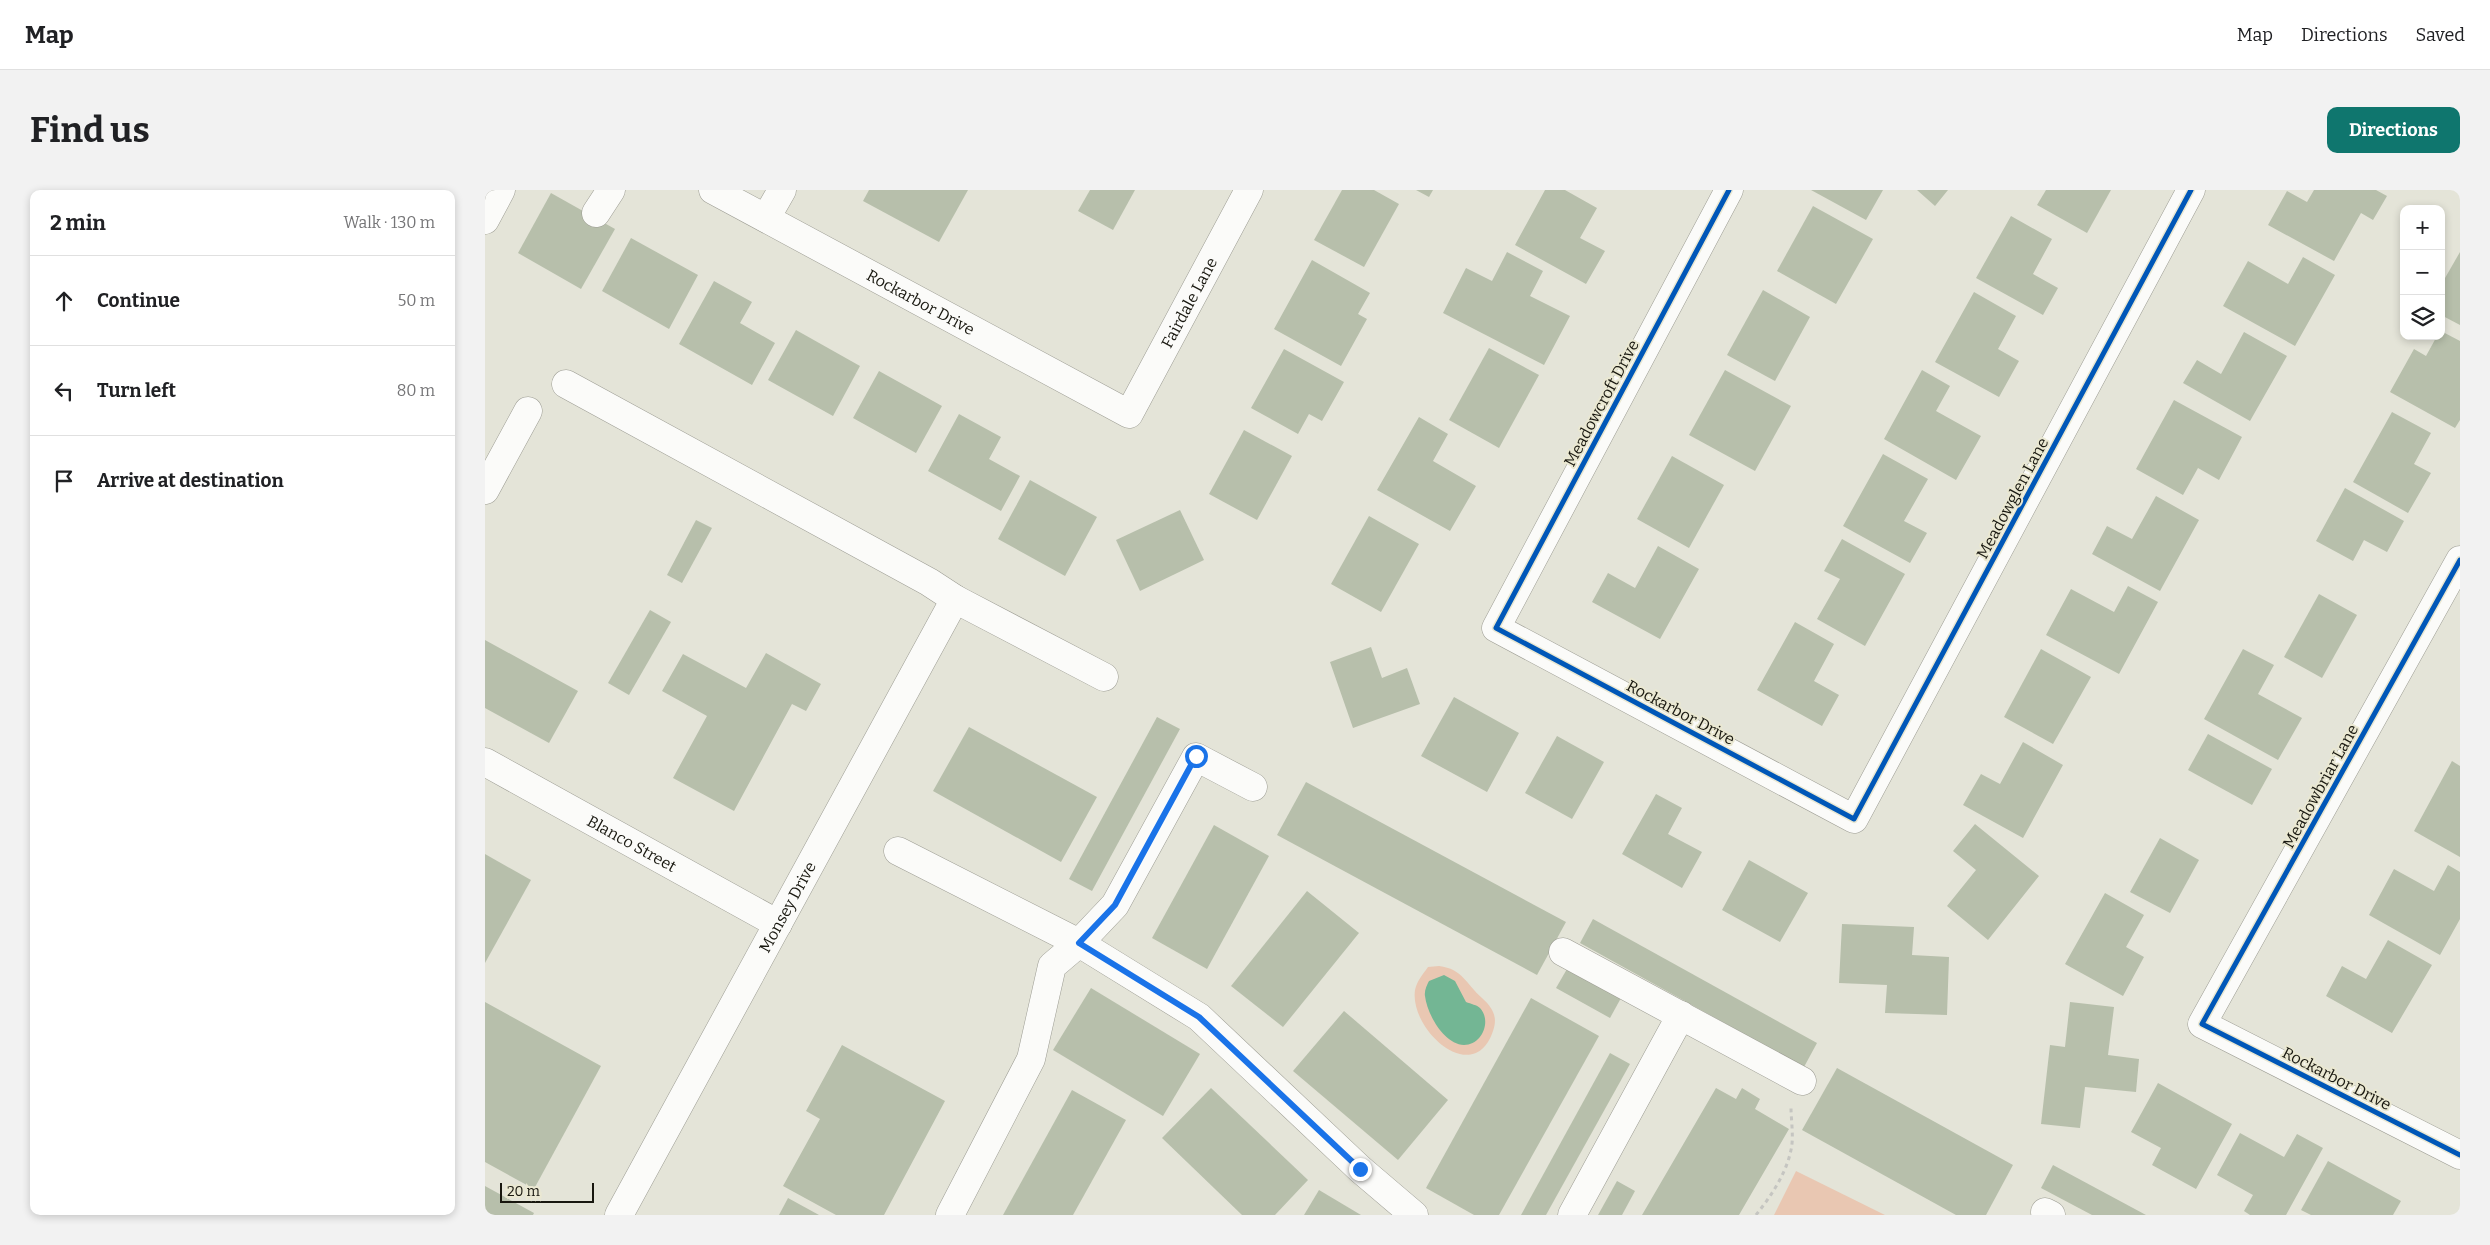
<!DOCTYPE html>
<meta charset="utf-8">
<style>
:root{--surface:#fff;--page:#f2f2f2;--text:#202124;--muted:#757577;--line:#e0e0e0;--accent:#0f766e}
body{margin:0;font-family:Bitter,serif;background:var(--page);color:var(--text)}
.controls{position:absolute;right:15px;top:15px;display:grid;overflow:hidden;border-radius:10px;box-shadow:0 2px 8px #0003}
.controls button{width:45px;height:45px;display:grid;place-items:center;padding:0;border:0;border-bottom:1px solid var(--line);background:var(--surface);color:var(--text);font:25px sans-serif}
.scale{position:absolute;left:15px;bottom:12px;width:94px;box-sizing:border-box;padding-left:5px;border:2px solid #18170f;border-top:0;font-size:14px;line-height:18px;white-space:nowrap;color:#18170f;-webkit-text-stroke:4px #eae8d2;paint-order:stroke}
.stop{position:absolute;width:15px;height:15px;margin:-11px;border:4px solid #1a73e8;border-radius:50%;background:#fff}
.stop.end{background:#1a73e8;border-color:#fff;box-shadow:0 1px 5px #0008}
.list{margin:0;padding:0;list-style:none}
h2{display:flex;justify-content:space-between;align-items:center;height:65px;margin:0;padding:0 20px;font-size:21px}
h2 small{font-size:16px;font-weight:400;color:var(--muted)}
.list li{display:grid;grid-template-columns:32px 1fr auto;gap:15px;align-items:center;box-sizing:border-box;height:90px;padding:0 20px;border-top:1px solid var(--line)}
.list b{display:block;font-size:19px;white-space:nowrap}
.list em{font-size:16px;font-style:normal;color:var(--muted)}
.icon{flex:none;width:28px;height:28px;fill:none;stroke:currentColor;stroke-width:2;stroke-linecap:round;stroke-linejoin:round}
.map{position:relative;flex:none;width:1975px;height:1025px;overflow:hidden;border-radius:10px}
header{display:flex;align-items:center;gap:30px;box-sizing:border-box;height:70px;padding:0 25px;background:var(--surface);border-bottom:1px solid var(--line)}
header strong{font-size:24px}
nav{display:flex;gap:28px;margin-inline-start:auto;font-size:18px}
.intro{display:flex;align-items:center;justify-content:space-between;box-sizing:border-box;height:120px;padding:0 30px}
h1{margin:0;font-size:35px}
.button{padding:12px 22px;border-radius:10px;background:var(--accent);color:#fff;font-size:18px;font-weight:700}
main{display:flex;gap:30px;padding:0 30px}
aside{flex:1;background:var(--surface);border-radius:10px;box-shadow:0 2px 8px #0003}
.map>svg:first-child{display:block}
.green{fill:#e9c7b2}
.water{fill:#73b694}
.building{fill:#b7bfab}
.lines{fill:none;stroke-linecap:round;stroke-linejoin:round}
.minor-casing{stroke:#9c9c93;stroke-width:29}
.path{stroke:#c5c5c1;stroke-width:3;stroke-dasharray:4 4;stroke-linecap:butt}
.minor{stroke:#fbfbf9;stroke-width:28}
.cycleway-casing{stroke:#eae8d2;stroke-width:8}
.cycleway{stroke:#0057b8;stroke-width:5}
.route{stroke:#1a73e8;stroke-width:6}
.labels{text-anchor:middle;stroke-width:4;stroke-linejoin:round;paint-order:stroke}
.street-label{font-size:16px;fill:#18170f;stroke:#eae8d2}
</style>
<header>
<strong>Map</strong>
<nav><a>Map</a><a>Directions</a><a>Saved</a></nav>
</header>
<div class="intro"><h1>Find us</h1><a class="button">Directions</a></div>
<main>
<aside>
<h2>2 min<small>Walk · 130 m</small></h2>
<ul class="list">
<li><svg class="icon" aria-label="ahead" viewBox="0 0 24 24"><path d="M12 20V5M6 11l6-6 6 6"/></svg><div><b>Continue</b></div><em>50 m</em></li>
<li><svg class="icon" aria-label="left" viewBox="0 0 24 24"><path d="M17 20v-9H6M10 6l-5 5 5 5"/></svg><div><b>Turn left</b></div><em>80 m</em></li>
<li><svg class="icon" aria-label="arrive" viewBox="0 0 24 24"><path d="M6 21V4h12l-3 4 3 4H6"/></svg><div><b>Arrive at destination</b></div></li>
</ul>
</aside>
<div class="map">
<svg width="1975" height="1025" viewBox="0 0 1975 1025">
<rect width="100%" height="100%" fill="#e4e4d8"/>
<g class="green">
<path d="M954,776C978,779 981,794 997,808C1008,818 1013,827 1008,841C989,898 924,840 930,800C932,791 938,784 943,777Z"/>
<polygon points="1311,981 1400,1025 1289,1025"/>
</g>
<path class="water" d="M959,785L970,791L981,812C986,814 992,815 995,818C1007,831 997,855 979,855C958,854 942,823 940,806C939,801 942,795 944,791Z"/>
<g class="building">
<polygon points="384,0 483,0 454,52 378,11"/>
<polygon points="605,0 650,0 628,40 593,21"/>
<polygon points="857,0 889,0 914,14 879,77 829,50"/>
<polygon points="931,0 948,0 944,7"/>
<polygon points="1060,0 1080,0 1112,18 1095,48 1120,61 1101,94 1030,55"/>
<polygon points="1326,0 1398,0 1381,30"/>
<polygon points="1432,0 1463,0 1450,16"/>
<polygon points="1561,0 1626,0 1602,43 1552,15"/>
<polygon points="1829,0 1891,0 1902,6 1888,30 1876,23 1849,71 1783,35 1802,1 1822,12"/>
<polygon points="66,3 130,39 96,99 33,63"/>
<polygon points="1328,16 1388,49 1351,114 1292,81"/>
<polygon points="1526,26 1567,49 1548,84 1573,98 1558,125 1491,88"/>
<polygon points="146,48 213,85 184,139 117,101"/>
<polygon points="1022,62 1058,81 1045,106 1085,126 1059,175 958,123 981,78 1007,91"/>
<polygon points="1975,62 1975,135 1956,125 1956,95"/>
<polygon points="1818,67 1850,85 1810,156 1738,116 1763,71 1803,94"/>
<polygon points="827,70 885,103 873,124 882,129 856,176 789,139"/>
<polygon points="229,91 267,112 255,133 290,153 267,195 194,154"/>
<polygon points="1278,100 1325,127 1290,191 1242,165"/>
<polygon points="1489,102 1531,126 1513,159 1534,171 1514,207 1450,172"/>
<polygon points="311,140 375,176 348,226 283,190"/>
<polygon points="1956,141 1975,151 1975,230 1970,238 1905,202 1929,159 1941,166 1952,146 1956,146"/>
<polygon points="1759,142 1802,166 1765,231 1698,193 1712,170 1736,184"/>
<polygon points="1004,158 1054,185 1014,258 964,230"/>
<polygon points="799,159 859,192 837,231 824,224 813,244 766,218"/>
<polygon points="1240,180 1306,216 1270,281 1204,245"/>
<polygon points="1437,180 1465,196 1451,221 1496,246 1471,290 1399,249"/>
<polygon points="394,181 457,216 431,263 368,228"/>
<polygon points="1689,210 1757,247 1734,290 1713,278 1698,305 1651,279"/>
<polygon points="1907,222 1946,243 1929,274 1946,283 1923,323 1868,292"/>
<polygon points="474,224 516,247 504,269 535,286 516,321 443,281"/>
<polygon points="934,227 963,244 948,271 991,296 965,341 892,300"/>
<polygon points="759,240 807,266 772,330 724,304"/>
<polygon points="1398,264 1443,289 1419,331 1442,343 1425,373 1358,336"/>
<polygon points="1187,266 1239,295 1204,358 1152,329"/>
<polygon points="545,290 612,327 580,386 513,349"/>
<polygon points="1860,298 1919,331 1902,362 1879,350 1868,371 1831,351"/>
<polygon points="1671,306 1714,330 1675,401 1607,364 1622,336 1647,349"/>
<polygon points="695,320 719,370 655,401 631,350"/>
<polygon points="884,326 934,354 896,422 846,394"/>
<polygon points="211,330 227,338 197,393 182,385"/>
<polygon points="1357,349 1420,384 1380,456 1332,429 1355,389 1339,381"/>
<polygon points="1173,356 1214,379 1175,449 1107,412 1123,383 1150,398"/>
<polygon points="1643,396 1673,412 1634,484 1561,445 1586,399 1629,422"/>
<polygon points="1834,404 1872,425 1837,488 1799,467"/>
<polygon points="165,420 186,432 144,505 123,493"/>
<polygon points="1310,432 1349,454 1329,491 1354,505 1337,536 1272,500"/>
<polygon points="0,450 93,501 64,553 0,518"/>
<polygon points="886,457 897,488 922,478 935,514 868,538 845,472"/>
<polygon points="1556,459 1606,487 1568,554 1519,527"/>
<polygon points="1758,459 1789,475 1773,504 1817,528 1793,570 1719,529"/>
<polygon points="281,463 336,494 321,521 307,514 249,621 188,588 222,526 177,501 198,464 261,498"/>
<polygon points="969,507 1034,543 1002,602 936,566"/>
<polygon points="672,527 695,539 607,701 584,689"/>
<polygon points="484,537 612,607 576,672 448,601"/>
<polygon points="1723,544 1787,579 1767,615 1703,580"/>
<polygon points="1072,546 1119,572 1087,629 1040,603"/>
<polygon points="1538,552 1578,575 1538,648 1478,615 1496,584 1515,594"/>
<polygon points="1967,571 1975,576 1975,667 1929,641"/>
<polygon points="821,592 1081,732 1052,785 792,645"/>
<polygon points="1171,604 1197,618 1183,644 1217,662 1197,698 1137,664"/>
<polygon points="1490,634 1554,686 1503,750 1462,716 1491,680 1468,661"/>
<polygon points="729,635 784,666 722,779 667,748"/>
<polygon points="1675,648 1714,670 1685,723 1645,702"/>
<polygon points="0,664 46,690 0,773"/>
<polygon points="1264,670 1323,703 1295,752 1237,720"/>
<polygon points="1963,675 1975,682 1975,729 1955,765 1884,725 1909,679 1949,701"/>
<polygon points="822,701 874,743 798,837 746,796"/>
<polygon points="1620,703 1659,725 1641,757 1659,767 1638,806 1580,774"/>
<polygon points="1108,729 1332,853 1319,877 1095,753"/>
<polygon points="1357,734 1429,737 1427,765 1464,767 1462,825 1400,823 1402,795 1354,793"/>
<polygon points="1903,750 1947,775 1907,843 1841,806 1857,776 1881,789"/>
<polygon points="1082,779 1136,808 1125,828 1071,798"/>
<polygon points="606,798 715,864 678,926 568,860"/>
<polygon points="1046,808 1114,846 1014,1025 989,1025 941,998"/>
<polygon points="0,812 116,876 49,999 0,972"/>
<polygon points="1585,812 1629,817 1623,865 1654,869 1651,902 1600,897 1595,938 1556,934 1565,855 1580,857"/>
<polygon points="859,821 963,910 913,970 808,881"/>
<polygon points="357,855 460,911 399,1025 351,1025 298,996 335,929 321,921"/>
<polygon points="1125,863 1145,874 1061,1025 1036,1025"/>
<polygon points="1352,878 1528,975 1501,1025 1471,1025 1317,940"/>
<polygon points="1673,893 1747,934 1711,999 1667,975 1676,958 1646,942"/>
<polygon points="726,898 823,990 790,1025 757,1025 677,948"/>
<polygon points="1231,898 1251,909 1257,898 1275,909 1270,919 1304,939 1254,1025 1157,1025"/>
<polygon points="587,900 641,930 588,1025 518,1025"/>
<polygon points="1755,943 1799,967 1812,944 1838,958 1801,1025 1765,1025 1759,1021 1768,1005 1732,985"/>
<polygon points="1843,971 1916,1011 1908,1025 1826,1025 1816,1020"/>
<polygon points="1568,975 1661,1025 1607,1025 1556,998"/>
<polygon points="1132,991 1150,1001 1137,1025 1113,1025"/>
<polygon points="0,996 49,1023 48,1025 0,1025"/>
<polygon points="834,1000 876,1025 819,1025"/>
<polygon points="303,1008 334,1025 294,1025"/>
</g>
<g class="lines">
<g class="minor-casing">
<g id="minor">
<path id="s1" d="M228,0L644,224L764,0"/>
<polyline points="1244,0 1011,438 1369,629 1706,0"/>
<polyline points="111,23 126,0"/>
<polyline points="281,28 297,0"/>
<polyline points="0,30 16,0"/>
<polyline points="81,194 444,392 470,409 619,487"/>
<polyline points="0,300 43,221"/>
<polyline points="1975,370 1717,834 1975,965"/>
<path id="s2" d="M0,572L293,734"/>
<polyline points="413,661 594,753 714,827 875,979 929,1025"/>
<polyline points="1078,762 1317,891"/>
<polyline points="1560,1022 1566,1025"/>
<path id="s3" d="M134,1025L470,409"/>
<polyline points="465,1025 546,869 567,776 594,753 630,715 711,567 768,597"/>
<polyline points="1087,1025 1196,825"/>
</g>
</g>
<path class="path" d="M1271,1025C1286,1006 1301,984 1306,960C1309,947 1306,931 1306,917"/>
<use href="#minor" class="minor"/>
<g class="cycleway-casing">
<g id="cycleway">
<polyline points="1244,0 1011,438 1369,629 1706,0"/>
<polyline points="1975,370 1717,834 1975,965"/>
</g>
</g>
<use href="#cycleway" class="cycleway"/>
</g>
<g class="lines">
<polyline class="route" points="711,566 630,715 594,753 714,827 875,979"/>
</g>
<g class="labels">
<g class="street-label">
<text dy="6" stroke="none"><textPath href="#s1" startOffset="236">Rockarbor Drive</textPath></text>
<text dy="6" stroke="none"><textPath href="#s1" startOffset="599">Fairdale Lane</textPath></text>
<text transform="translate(1116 213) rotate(-62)" y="6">Meadowcroft Drive</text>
<text transform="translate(1527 308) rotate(-62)" y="6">Meadowglen Lane</text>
<text transform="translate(1196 522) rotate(28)" y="6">Rockarbor Drive</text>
<text transform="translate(1835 596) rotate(-61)" y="6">Meadowbriar Lane</text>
<text dy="6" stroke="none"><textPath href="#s2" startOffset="168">Blanco Street</textPath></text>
<text dy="6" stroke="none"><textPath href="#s3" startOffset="351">Monsey Drive</textPath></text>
<text transform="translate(1852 888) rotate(27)" y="6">Rockarbor Drive</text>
</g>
</g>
</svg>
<div class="controls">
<button>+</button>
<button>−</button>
<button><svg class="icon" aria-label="layers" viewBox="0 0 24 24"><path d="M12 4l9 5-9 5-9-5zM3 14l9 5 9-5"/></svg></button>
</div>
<div class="scale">20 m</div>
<div class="stop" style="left:711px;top:566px"></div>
<div class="stop end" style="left:875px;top:979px"></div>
</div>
</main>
